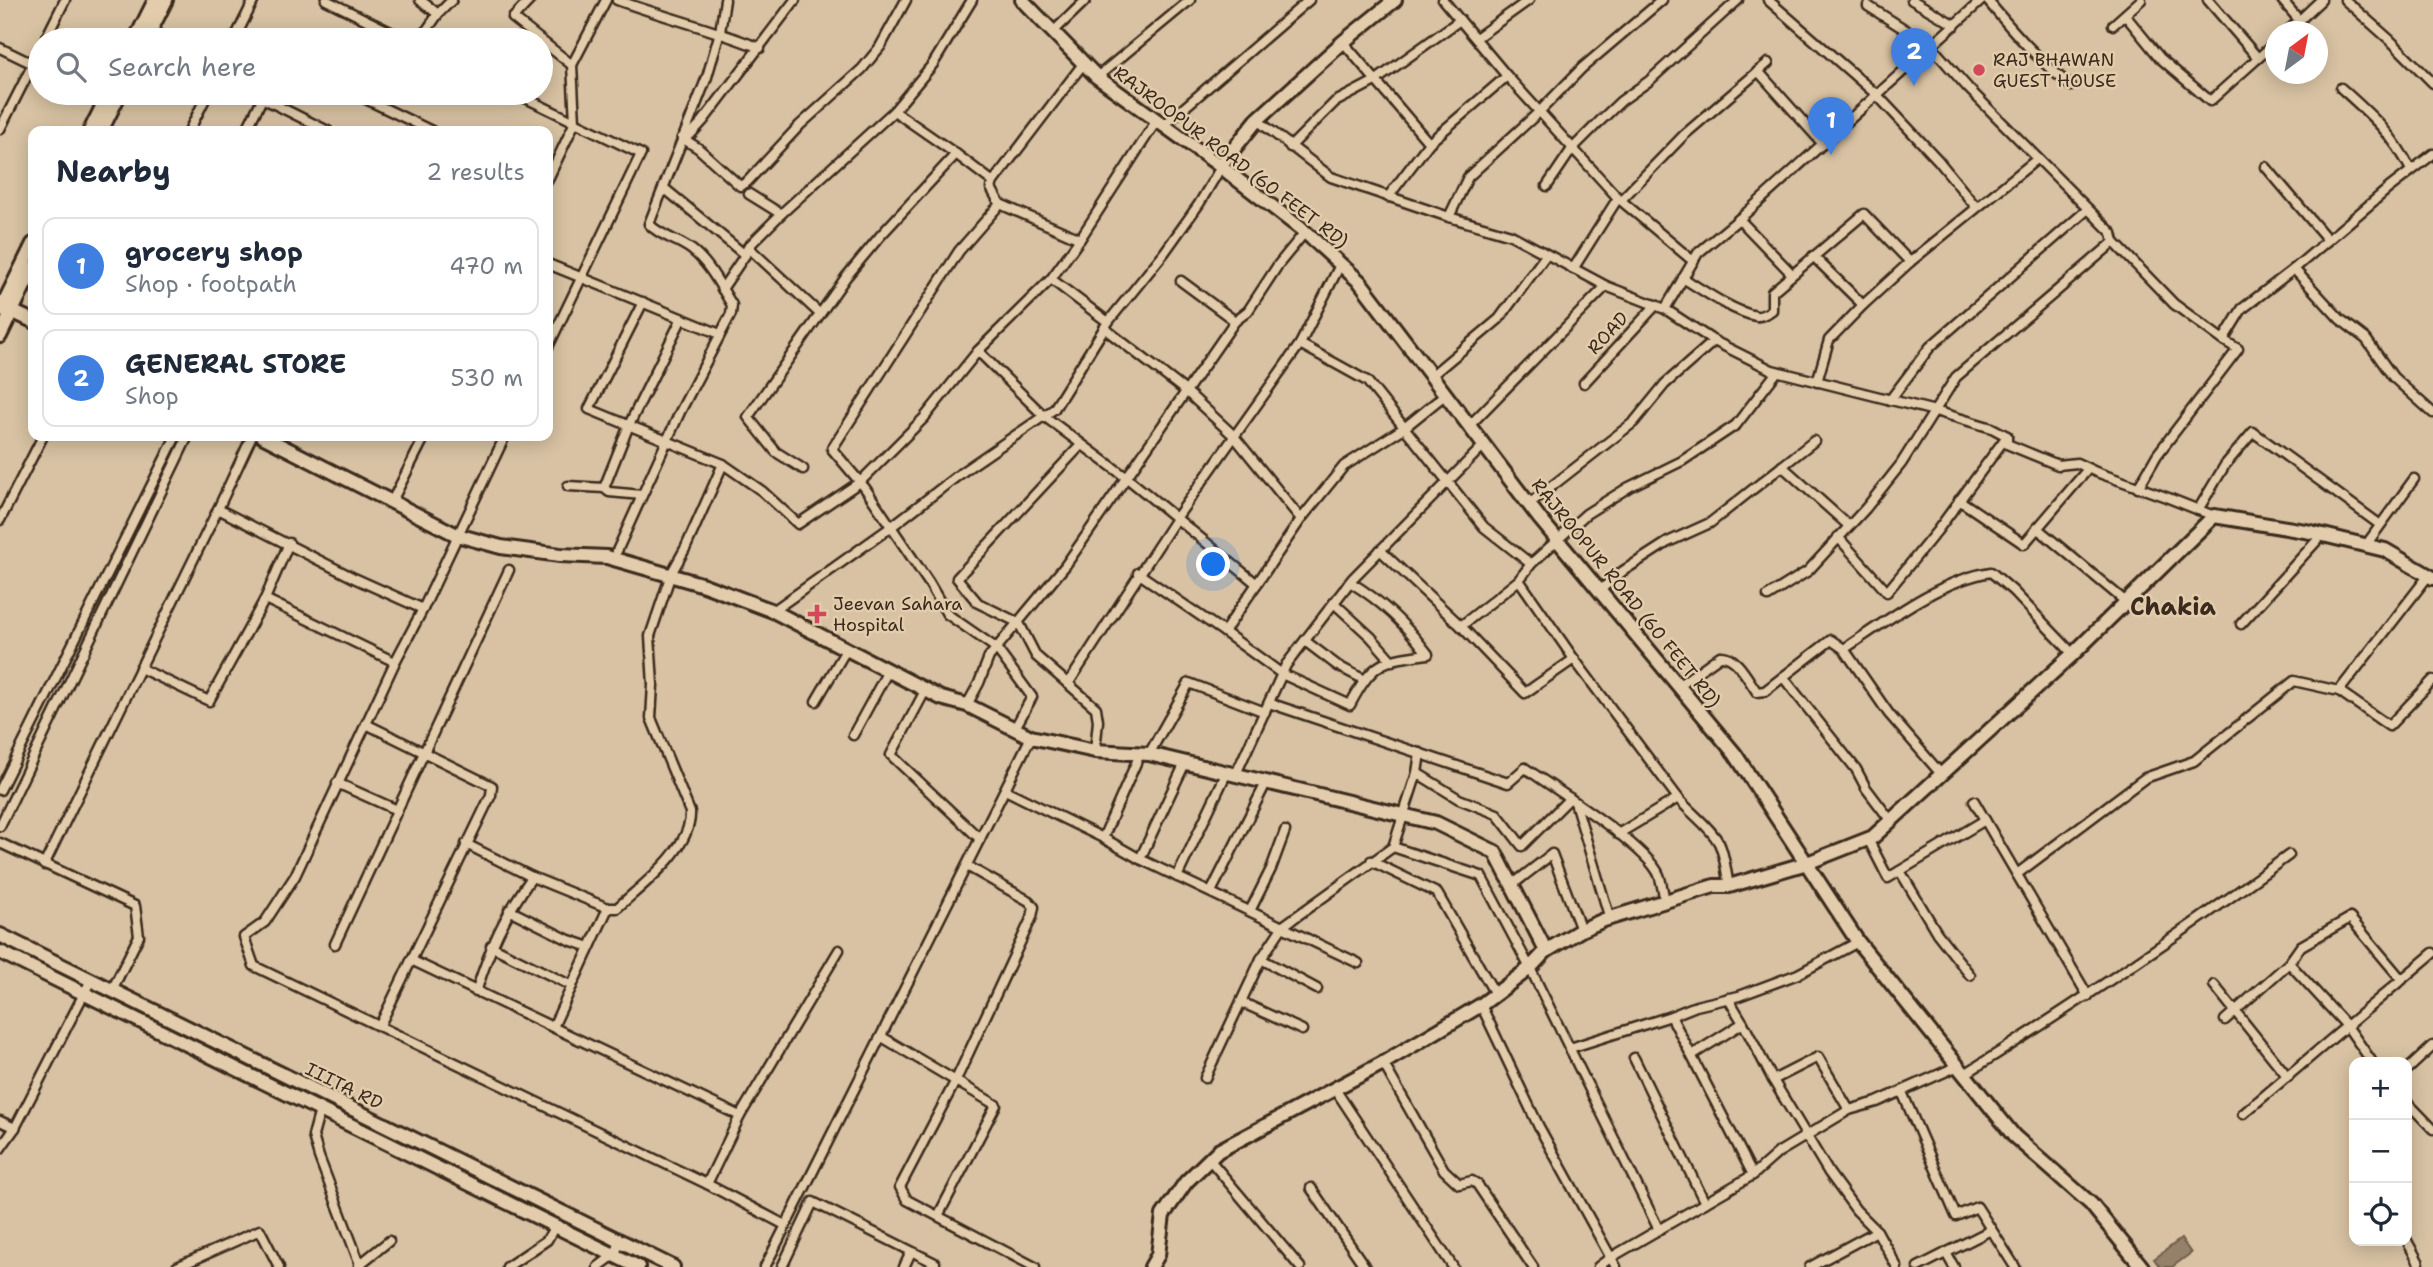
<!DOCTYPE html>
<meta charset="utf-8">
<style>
:root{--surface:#fff;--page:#f6f6f7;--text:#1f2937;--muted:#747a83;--line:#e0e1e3;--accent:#d1495b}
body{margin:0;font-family:"Shantell Sans",sans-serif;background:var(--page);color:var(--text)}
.controls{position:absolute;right:21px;bottom:21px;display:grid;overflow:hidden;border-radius:14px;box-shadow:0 4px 18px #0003}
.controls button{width:63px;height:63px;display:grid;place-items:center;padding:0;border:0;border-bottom:2px solid var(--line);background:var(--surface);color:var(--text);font:35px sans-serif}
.compass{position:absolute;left:2265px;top:21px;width:63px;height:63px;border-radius:50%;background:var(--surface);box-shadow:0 4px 18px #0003;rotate:32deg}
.you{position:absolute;left:1214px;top:565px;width:24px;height:24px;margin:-18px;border:5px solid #fff;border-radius:50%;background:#1a73e8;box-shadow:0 0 0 10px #1a73e833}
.badge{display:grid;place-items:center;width:46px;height:46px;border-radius:50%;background:var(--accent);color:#fff;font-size:23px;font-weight:700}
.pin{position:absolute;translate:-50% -58px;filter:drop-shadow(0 2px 4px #0008)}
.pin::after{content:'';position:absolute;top:37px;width:24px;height:21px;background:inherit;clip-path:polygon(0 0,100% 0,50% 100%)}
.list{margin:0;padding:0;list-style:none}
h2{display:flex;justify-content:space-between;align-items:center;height:91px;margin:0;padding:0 28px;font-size:30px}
h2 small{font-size:23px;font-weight:400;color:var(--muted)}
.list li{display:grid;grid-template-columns:46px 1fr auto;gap:21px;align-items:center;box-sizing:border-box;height:98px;margin:0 14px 14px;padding:0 14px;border:2px solid var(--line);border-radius:14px}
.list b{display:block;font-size:26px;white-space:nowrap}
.list p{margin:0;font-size:23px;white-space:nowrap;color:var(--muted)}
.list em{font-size:23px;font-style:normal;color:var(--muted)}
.icon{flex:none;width:38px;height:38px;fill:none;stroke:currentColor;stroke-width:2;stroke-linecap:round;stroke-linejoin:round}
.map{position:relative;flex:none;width:2433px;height:1267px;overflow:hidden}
.search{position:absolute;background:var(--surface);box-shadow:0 4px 18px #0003;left:28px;top:28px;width:525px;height:77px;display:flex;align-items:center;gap:18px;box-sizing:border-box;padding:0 24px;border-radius:38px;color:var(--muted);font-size:26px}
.panel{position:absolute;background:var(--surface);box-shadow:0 4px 18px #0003;left:28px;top:126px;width:525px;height:315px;border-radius:14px}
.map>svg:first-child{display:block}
.water{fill:#95816a;stroke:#715e4c;stroke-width:2}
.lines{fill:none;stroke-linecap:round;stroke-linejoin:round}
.street-casing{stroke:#3b2a1e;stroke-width:13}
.secondary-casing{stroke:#3b2a1e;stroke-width:18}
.primary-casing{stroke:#3b2a1e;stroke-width:18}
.street{stroke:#e2ccab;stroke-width:8}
.secondary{stroke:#e2ccab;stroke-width:12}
.primary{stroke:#e2ccab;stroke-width:12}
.poi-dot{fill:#d1495b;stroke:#e2ccab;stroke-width:2.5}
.labels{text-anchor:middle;stroke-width:5;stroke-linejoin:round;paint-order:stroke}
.poi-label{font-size:18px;fill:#3b2a1e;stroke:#e2ccab;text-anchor:start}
.street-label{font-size:18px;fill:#3b2a1e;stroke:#e2ccab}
.district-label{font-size:24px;font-weight:bold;fill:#3b2a1e;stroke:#e2ccab}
</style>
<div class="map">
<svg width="2433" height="1267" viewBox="0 0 2433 1267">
<rect width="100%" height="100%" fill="#d8c2a3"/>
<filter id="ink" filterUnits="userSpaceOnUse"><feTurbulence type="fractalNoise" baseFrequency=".0143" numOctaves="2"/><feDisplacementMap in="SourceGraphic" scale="14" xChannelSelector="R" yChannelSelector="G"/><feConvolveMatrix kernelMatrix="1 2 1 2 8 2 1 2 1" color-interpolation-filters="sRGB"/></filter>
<g filter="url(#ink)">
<polygon class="water" points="2181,1239 2191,1253 2172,1267 2160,1267 2154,1259"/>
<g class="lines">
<g class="street-casing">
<g id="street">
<polyline points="326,0 407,40"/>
<polyline points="420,0 438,14"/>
<polyline points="530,0 513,18 572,65"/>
<path d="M617,0C664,17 713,29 760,48"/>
<polyline points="1443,0 1507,76 1618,198 1693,261"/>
<polyline points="1768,0 1877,95 1938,160 1976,207"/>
<polyline points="1912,0 1955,25"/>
<path d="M1987,0C2013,31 2039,61 2071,86"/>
<polyline points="2208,0 2258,58"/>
<polyline points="2282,0 2299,20"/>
<polyline points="2345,0 2390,40 2433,83"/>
<polyline points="1868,6 1931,46 1968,88 2112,233 2114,242 2174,304 2223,340"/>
<polyline points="2125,15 2160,58 2210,101 2276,42"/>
<polyline points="2113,25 2141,0"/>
<polyline points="2287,32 2321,0"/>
<polyline points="1052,33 1086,0"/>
<polyline points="236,35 246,40"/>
<polyline points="1476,38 1529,0"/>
<polyline points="45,40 65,0"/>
<polyline points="234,40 254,0"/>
<polyline points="420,40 438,14 452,0"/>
<polyline points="1343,42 1429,143"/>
<polyline points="0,48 33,64 0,129"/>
<polyline points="33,64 40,49"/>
<polyline points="1758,71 1823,144"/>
<polyline points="1097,77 1190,0"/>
<path d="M2341,88C2372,116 2392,133 2411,170"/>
<polyline points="353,93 432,131"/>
<polyline points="515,93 641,154 548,347"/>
<polyline points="262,98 328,131"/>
<polyline points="894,111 956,154"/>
<polyline points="1257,120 1331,177 1449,217 1511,235 1606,286 1665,309 1714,341 1772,370 1935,411 1992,428 2007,436 2007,444 2058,465 2077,463 2096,472 2166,497 2214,516"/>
<polyline points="1163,126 1309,0"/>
<polyline points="189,131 208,93"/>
<polyline points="246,131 265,93"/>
<polyline points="682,138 698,148 740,186 747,182 800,125 862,69 880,47 906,0"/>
<polyline points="682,138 691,134 703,121 795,0"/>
<polyline points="1290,147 1335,102 1375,81 1460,20"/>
<polyline points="2266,167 2328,240"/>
<polyline points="548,179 575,122 572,65 606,0"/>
<polyline points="1547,186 1572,149 1599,122 1621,101 1649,81 1738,0"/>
<polyline points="664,188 745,255"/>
<polyline points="749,194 781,214"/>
<polyline points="1388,197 1429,143 1507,76"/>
<polyline points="1621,200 1684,135 1768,63"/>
<polyline points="1000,204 1080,239"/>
<polyline points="1449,217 1468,177 1539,112 1582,68 1662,0"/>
<polyline points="1739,219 1792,274"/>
<polyline points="748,247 820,314"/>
<polyline points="1813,256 1863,305"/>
<polyline points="548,264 720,334"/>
<polyline points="1573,269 1618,198"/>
<polyline points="2294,269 2340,319 2366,339 2393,377 2433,413"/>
<path d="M1683,278C1702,290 1734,312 1756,316C1762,317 1767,313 1772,310V292L1864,214L1910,262"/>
<polyline points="1051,279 1108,322"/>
<polyline points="1181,281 1235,321"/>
<polyline points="722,289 745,255 748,247 781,214 894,111 933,64 972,0"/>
<polyline points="643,302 589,409 723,464 762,491 798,524 860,482 924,418 978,351 1051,279 1080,239 1157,120"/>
<polyline points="1665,309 1698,253 1745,214 1982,0"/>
<polyline points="1104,328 1187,392 1233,435 1301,519"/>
<polyline points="1300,344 1367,381 1484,527 1531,564"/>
<polyline points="978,351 1044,416 1127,478 1257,584"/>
<polyline points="1432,375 1499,319 1546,255"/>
<polyline points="1817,382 1829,340 1863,305 1910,262 2037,159"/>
<polyline points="1584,383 1656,305"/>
<polyline points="1890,400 1930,347 2088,209"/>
<polyline points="1470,425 1606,286"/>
<polyline points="1081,445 957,578 978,603 1019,623 1036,656 1096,708 1098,721 1095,751"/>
<polyline points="1782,466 1849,526"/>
<polyline points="803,469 776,452 748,417 846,277 881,235 956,154 993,182"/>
<polyline points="568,486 604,488 609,492 642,495"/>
<polyline points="604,488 629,425 682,318"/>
<polyline points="2138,488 2157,455 2238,349 2223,340 2242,309 2294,269 2389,188 2433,154"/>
<polyline points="1959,500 2024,544 2088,469"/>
<polyline points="391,503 425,436"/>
<polyline points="1529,504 1634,422 1665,384 1714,341"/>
<polyline points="218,509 354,578 423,609"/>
<polyline points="2198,510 2225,465 2253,432 2379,524"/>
<polyline points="0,520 43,436"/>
<polyline points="2037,528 2126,602"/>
<polyline points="1838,537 1887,592 1937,531 2007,436"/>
<polyline points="2366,545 2414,479"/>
<polyline points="1380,550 1461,626 1525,693 1574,659"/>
<path d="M617,551L680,412L731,314L732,305C720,286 710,264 692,250C678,239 661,237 649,224L707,77L720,32L725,0"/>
<polyline points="1138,573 1224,632 1301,519 1344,466 1404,428 1446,394"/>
<polyline points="2429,575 2339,691 2389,726 2433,680"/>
<path d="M1519,580L1574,659L1678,798C1690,813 1709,825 1719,843C1725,855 1726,873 1729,886"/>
<polyline points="1599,591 1623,571 1668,542 1710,523 1814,441"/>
<polyline points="1768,596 1808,571 1866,508 1901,464 1956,377 2114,242"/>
<polyline points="265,599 395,662 295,876 265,922 244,937 254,966 707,1184"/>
<polyline points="1334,603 1371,637 1392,661"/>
<polyline points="773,611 891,527 965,470 1054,409 1108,322 1164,253 1199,204 1221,167"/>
<polyline points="2241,624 2322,535"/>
<polyline points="1461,626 1519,580 1531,564 1586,514 1629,487 1682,461 1736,425 1777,372"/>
<path d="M1224,632L1282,674L1350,705C1373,662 1381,660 1428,654C1405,624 1383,602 1350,582"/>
<polyline points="1305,641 1338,666 1365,680"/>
<polyline points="1844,649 1831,640 1783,677 1856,769 1866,788 1891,821"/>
<polyline points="395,662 423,609 505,436"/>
<polyline points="140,668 209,701 265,599 289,543"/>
<polyline points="1068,684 1177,517 1300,344 1341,263"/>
<path d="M1678,686L1720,656C1736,654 1748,680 1757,692L1765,691L1783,677"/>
<polyline points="925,691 891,755 980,839"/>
<polyline points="816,701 846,650"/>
<path d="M1269,703L1508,783L1525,768C1554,788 1647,846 1659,875C1662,883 1663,893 1665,901"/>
<polyline points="967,705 979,683 989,657 1065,566 1235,321 1248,311 1278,265 1305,232"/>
<polyline points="366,724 492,786 491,795 380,1025"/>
<polyline points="1015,728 1032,697 996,648 947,614 929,583 865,488 832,449 959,251 1000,204 991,188 993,182 1083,64"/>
<polyline points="853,735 888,671"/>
<polyline points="1140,754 1103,838 1140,859 1358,963"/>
<polyline points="1149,754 1189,683 1265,712"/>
<polyline points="1417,773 1459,799 1497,814 1522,846 1570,798"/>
<path d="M1941,774L1889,714L1844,649C1886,621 1940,580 1991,572L2013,591L2073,654"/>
<polyline points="1235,776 1286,665 1353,578 1484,445"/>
<polyline points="337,783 397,810"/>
<polyline points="0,790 176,436"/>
<polyline points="1005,790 1103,838"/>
<polyline points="1974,801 2088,996"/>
<polyline points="1575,802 1610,919"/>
<polyline points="0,826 188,436"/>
<polyline points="1618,834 1678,798"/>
<polyline points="1868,839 1888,878 1985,820"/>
<polyline points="0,843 135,906 139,936 112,990"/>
<path d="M466,844L532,877L608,908H617C642,885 692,849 690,812L651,718L653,685L650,636L671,574L686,547L723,464"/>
<polyline points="1393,847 1481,876 1530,968 1659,1230"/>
<polyline points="1140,859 1185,763"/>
<polyline points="1371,861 1437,893 1495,994"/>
<polyline points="44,865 218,509 252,436"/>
<polyline points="967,866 1029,901 1034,907 1032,917 955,1082 900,1187 907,1200 1035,1267"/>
<polyline points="1900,871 1937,933 1970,975"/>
<polyline points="2017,874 2145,778 2194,761 2294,681 2339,691"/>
<polyline points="1177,877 1227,772"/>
<polyline points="1512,885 1552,854 1581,930"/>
<polyline points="1211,892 1266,783"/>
<polyline points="509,910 569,940 590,947"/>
<polyline points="1250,911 1271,869 1285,831"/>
<polyline points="335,944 509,570"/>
<polyline points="491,946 572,986"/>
<polyline points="1261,959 1317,989"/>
<polyline points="411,960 740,1116"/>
<polyline points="2289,963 2347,1026 2372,1062"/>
<polyline points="2214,985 2288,1077"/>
<path d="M476,992C491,945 503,918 532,877"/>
<polyline points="1728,998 1743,1023"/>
<polyline points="1241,1002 1302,1030"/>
<polyline points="1481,1005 1539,1127 1616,1267"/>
<polyline points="1671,1016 1753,1175"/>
<polyline points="2225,1020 2289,963 2301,946 2350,918 2402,980"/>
<polyline points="553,1027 608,908"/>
<polyline points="882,1037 996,1105 938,1216"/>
<polyline points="1570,1048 1671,1016 1696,1006 1739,996 1798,974 1858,942"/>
<polyline points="1692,1055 1743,1023 1773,1080 1818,1057 1849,1110"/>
<polyline points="1634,1058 1705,1203"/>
<polyline points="1383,1063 1444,1170 1459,1184 1472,1181 1477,1184 1533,1267"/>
<polyline points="2407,1070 2433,1046"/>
<path d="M1965,1074C2076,1004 2184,932 2289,855"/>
<polyline points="1205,1078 1261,959 1283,926 1393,847 1417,773 1420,753"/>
<polyline points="1773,1080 1829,1173 1856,1210 1877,1231 1897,1267"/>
<polyline points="1335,1089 1453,1267"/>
<polyline points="1902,1092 1956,1216 1977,1207 2015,1267"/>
<polyline points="2407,1102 2433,1129"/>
<polyline points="320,1110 313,1136 319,1157 361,1267"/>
<polyline points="2243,1114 2433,953"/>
<polyline points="0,1121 15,1128"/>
<polyline points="0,1149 15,1128 91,980"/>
<polyline points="1209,1159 1300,1267"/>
<polyline points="1311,1188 1365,1267"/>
<polyline points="785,1225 707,1184 740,1116 839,950"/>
<polyline points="2407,1241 2419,1263"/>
<polyline points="1946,1253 1954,1267"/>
<polyline points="359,1265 389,1241"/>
<polyline points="177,1267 260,1230 279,1267"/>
<polyline points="507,1267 547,1240 555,1226"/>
<polyline points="598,1267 614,1255 621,1241"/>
<polyline points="765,1267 1031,737"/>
<polyline points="782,1267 813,1202 935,1263 933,1267"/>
<polyline points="904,1267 911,1252"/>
<polyline points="1598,1267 1610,1258 1753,1175 1779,1152 1849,1110 1877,1102 1958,1066"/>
<polyline points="1810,1267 1877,1231"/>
<polyline points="1918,1267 1991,1230"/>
</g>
</g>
<g class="secondary-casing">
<g id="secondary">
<polyline points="1022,0 1097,77 1220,166 1305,232 1360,282 1540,519 1735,754 1858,942 2014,1136 2091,1204 2142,1267"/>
<polyline points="1220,166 1257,120 1343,42 1395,0"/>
<polyline points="5,308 33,321"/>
<polyline points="262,436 457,535 501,547 560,555 607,557 704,585 773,611 941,698 967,705 1031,737 1095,751 1149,754 1436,823 1495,852 1546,951"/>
<polyline points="0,935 673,1267"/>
<polyline points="0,952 638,1267"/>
<polyline points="1151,1267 1158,1255 1163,1215 1186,1182 1218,1151 1383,1063 1481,1005 1530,968 1546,951 1581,930 1604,920 1714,886 1729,886 1807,863 1873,837 2073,654 2214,516 2311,532 2385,550 2433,578"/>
</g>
</g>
<g class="primary-casing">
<g id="primary">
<polyline points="135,40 155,0"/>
<polyline points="146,40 166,0"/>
<polyline points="90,131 109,93"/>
<polyline points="101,131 120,93"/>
<polyline points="0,311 33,244"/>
<polyline points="0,336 33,268"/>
</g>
</g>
<use href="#street" class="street"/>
<use href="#secondary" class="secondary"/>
<use href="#primary" class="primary"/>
</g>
</g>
<g class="poi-dot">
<circle cx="1979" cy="70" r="7"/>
<path d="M813.5 603.5h7v7h7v7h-7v7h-7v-7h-7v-7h7z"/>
</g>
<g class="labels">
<g class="poi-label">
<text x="1993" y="66">RAJ BHAWAN<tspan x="1993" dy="21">GUEST HOUSE</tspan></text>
<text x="833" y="610">Jeevan Sahara<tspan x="833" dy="21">Hospital</tspan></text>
</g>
<g class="street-label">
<text transform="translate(1231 157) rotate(37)" y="6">RAJROOPUR ROAD (60 FEET RD)</text>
<text transform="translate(1608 333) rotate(-47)" y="6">ROAD</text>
<text transform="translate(1626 593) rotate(51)" y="6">RAJROOPUR ROAD (60 FEET RD)</text>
<text transform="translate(344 1086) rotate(26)" y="6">IIITA RD</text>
</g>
<g class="district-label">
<text x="2173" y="615">Chakia</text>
</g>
</g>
</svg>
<div class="controls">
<button>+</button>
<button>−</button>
<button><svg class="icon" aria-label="locate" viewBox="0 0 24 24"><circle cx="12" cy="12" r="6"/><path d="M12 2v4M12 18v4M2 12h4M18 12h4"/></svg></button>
</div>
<svg class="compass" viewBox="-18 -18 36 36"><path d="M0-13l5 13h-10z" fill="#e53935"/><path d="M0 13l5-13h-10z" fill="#747a83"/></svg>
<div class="you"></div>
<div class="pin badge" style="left:1831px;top:155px;background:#3f7fe0">1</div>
<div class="pin badge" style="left:1914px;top:86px;background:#3f7fe0">2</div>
<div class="search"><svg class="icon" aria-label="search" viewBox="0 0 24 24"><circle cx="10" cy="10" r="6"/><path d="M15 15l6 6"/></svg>Search here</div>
<section class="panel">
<h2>Nearby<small>2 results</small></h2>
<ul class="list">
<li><span class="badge" style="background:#3f7fe0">1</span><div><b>grocery shop</b><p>Shop · footpath</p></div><em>470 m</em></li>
<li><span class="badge" style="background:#3f7fe0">2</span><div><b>GENERAL STORE</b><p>Shop</p></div><em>530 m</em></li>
</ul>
</section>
</div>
